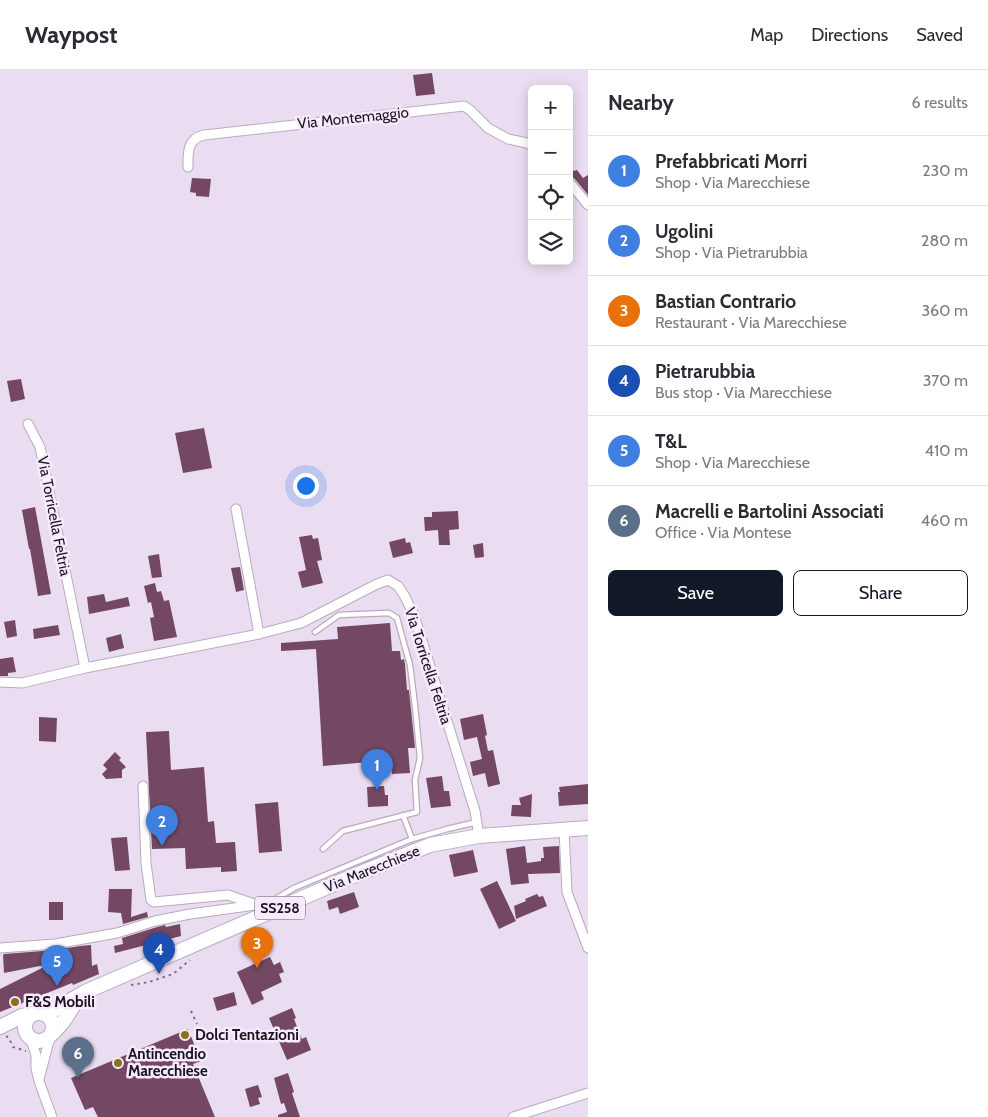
<!DOCTYPE html>
<meta charset="utf-8">
<style>
:root{--surface:#fff;--page:#f2f2f3;--text:#2b2b33;--muted:#7c7c81;--line:#e1e1e2;--accent:#111827}
body{margin:0;font-family:Cabin,sans-serif;background:var(--page);color:var(--text)}
.controls{position:absolute;right:15px;top:15px;display:grid;overflow:hidden;border-radius:8px;box-shadow:0 2px 12px #0003}
.controls button{width:45px;height:45px;display:grid;place-items:center;padding:0;border:0;border-bottom:1px solid var(--line);background:var(--surface);color:var(--text);font:25px sans-serif}
.you{position:absolute;left:305px;top:415px;width:18px;height:18px;margin:-12px;border:4px solid #fff;border-radius:50%;background:#1a73e8;box-shadow:0 0 0 8px #1a73e833}
.badge{display:grid;place-items:center;width:32px;height:32px;border-radius:50%;background:var(--accent);color:#fff;font-size:16px;font-weight:700}
.pin{position:absolute;translate:-50% -41px;filter:drop-shadow(0 1px 2px #0008)}
.pin::after{content:'';position:absolute;top:26px;width:18px;height:15px;background:inherit;clip-path:polygon(0 0,100% 0,50% 100%)}
.list{margin:0;padding:0;list-style:none}
h2{display:flex;justify-content:space-between;align-items:center;height:65px;margin:0;padding:0 20px;font-size:21px}
h2 small{font-size:16px;font-weight:400;color:var(--muted)}
.list li{display:grid;grid-template-columns:32px 1fr auto;gap:15px;align-items:center;box-sizing:border-box;height:70px;padding:0 20px;border-top:1px solid var(--line)}
.list b{display:block;font-size:19px;white-space:nowrap}
.list p{margin:0;font-size:16px;white-space:nowrap;color:var(--muted)}
.list em{font-size:16px;font-style:normal;color:var(--muted)}
.actions{display:flex;gap:10px;padding:15px 20px}
.actions a{flex:1;padding:11px 0;border:1px solid var(--accent);border-radius:8px;text-align:center;font-size:18px;color:var(--accent)}
.actions .main{background:var(--accent);color:#fff}
.icon{flex:none;width:28px;height:28px;fill:none;stroke:currentColor;stroke-width:2;stroke-linecap:round;stroke-linejoin:round}
.map{position:relative;flex:none;width:588px;height:1047px;overflow:hidden}
header{display:flex;align-items:center;gap:30px;box-sizing:border-box;height:70px;padding:0 25px;background:var(--surface);border-bottom:1px solid var(--line)}
header strong{font-size:24px}
nav{display:flex;gap:28px;margin-inline-start:auto;font-size:18px}
main{display:flex}
aside{flex:1;background:var(--surface)}
.map>svg:first-child{display:block}
.building{fill:#744763}
.lines{fill:none;stroke-linecap:round;stroke-linejoin:round}
.lane-casing{stroke:#b8abbf;stroke-width:7}
.street-casing{stroke:#b8abbf;stroke-width:11}
.primary-casing{stroke:#b8abbf;stroke-width:16}
.path{stroke:#7b727f;stroke-width:2;stroke-dasharray:2.5 4;stroke-linecap:butt}
.lane{stroke:#fff;stroke-width:4.5}
.street{stroke:#fff;stroke-width:9}
.primary{stroke:#fff;stroke-width:14}
.poi-dot{fill:#857518;stroke:#f7eaff;stroke-width:2}
.labels{text-anchor:middle;stroke-width:5;stroke-linejoin:round;paint-order:stroke}
.shield{fill:#f7eaff;stroke:#5c5560;stroke-width:1}
.shield-label{font-size:14px;font-weight:bold;fill:#1a151c}
.street-label{font-size:15px;fill:#1a151c;stroke:#f7eaff}
.poi-label{font-size:15px;font-weight:bold;fill:#1a151c;stroke:#f7eaff;text-anchor:start}
</style>
<header>
<strong>Waypost</strong>
<nav><a>Map</a><a>Directions</a><a>Saved</a></nav>
</header>
<main>
<div class="map">
<svg width="588" height="1047" viewBox="0 0 588 1047">
<rect width="100%" height="100%" fill="#eaddf1"/>
<g class="building">
<polygon points="432,3 435,24 416,26 413,5"/>
<polygon points="569,95 574,101 577,100 583,108 588,105 588,125 574,108 569,106"/>
<polygon points="192,108 211,109 209,127 196,126 196,123 190,122"/>
<polygon points="21,309 25,329 11,332 7,311"/>
<polygon points="204,358 212,398 183,403 175,363"/>
<polygon points="35,437 51,524 38,526 30,479 29,479 22,440"/>
<polygon points="458,441 459,459 449,460 450,475 439,475 438,460 425,461 424,447 432,447 432,442"/>
<polygon points="312,465 313,469 318,468 322,490 317,491 323,513 302,518 298,502 306,500 299,467"/>
<polygon points="405,468 406,473 410,472 413,483 393,488 389,472"/>
<polygon points="483,473 484,487 475,488 473,475"/>
<polygon points="159,484 162,507 152,508 148,486"/>
<polygon points="240,497 244,520 236,522 231,498"/>
<polygon points="155,513 157,522 161,521 164,531 169,530 177,567 154,571 150,548 154,547 151,532 148,533 144,516"/>
<polygon points="104,524 106,532 128,527 130,536 89,544 87,527"/>
<polygon points="15,550 17,566 7,568 4,552"/>
<polygon points="390,553 392,581 400,581 401,590 404,589 405,594 407,620 409,620 415,678 408,678 410,703 392,704 392,690 323,696 316,579 281,581 281,573 338,569 337,557"/>
<polygon points="58,555 60,565 34,569 33,559"/>
<polygon points="121,564 124,578 109,582 106,568"/>
<polygon points="13,587 16,602 8,603 8,606 0,606 0,589"/>
<polygon points="483,644 487,665 485,666 488,681 493,680 500,714 488,717 485,703 473,706 470,692 482,689 477,667 464,670 460,649"/>
<polygon points="39,647 57,648 56,672 39,671"/>
<polygon points="169,661 171,700 204,697 208,752 214,751 216,773 235,772 237,801 221,802 221,797 186,799 185,778 152,779 146,662"/>
<polygon points="115,682 121,688 119,690 126,697 122,700 122,708 106,709 102,704 107,699 103,695"/>
<polygon points="442,706 444,721 449,721 451,736 431,738 426,708"/>
<polygon points="588,714 588,734 559,736 558,722 560,722 559,717"/>
<polygon points="384,716 385,725 388,725 388,736 368,737 367,717"/>
<polygon points="532,724 531,747 511,746 512,735 521,735 519,728"/>
<polygon points="278,732 282,781 259,783 255,734"/>
<polygon points="127,767 130,800 115,801 111,768"/>
<polygon points="525,776 527,793 541,791 541,788 544,788 543,777 559,776 560,803 528,804 529,813 511,815 506,779"/>
<polygon points="473,780 478,802 454,807 449,785"/>
<polygon points="497,811 516,851 499,859 480,819"/>
<polygon points="109,819 132,819 131,847 147,842 148,847 123,854 121,843 108,842"/>
<polygon points="354,822 359,837 340,844 338,837 329,840 327,831"/>
<polygon points="537,824 539,827 543,826 547,836 516,849 514,836 526,831 525,829"/>
<rect x="49" y="832" width="14" height="18"/>
<polygon points="180,854 181,866 115,883 114,876 123,874 122,868 157,857 165,855 166,857"/>
<polygon points="91,875 92,896 97,894 99,904 73,915 72,913 0,942 0,919 46,896 45,895 4,903 3,885 4,884 55,880 80,876"/>
<polygon points="270,887 274,895 280,892 284,902 279,904 282,912 261,922 264,929 252,935 237,902"/>
<polygon points="234,922 237,935 217,941 213,928"/>
<polygon points="292,938 296,948 294,949 302,969 306,967 311,980 287,990 269,948"/>
<polygon points="188,959 201,991 193,994 215,1047 98,1047 93,1037 85,1040 71,1008"/>
<polygon points="288,1003 294,1022 292,1023 300,1047 278,1047 278,1045 287,1042 284,1033 281,1034 274,1008"/>
<polygon points="258,1015 262,1027 258,1028 260,1034 250,1037 245,1019"/>
</g>
<g class="lines">
<g class="lane-casing">
<g id="lane">
<polyline points="315,562 339,545 389,543 397,548 410,595 415,636 420,688 415,710 417,742 343,761 323,779"/>
<polyline points="412,769 447,759 477,752"/>
<polyline points="272,831 294,818 412,769 403,745"/>
</g>
</g>
<g class="street-casing">
<g id="street">
<path d="M188,97C188,82 187,69 204,65L464,36L470,40L488,58L508,69L527,73L532,76"/>
<polyline points="569,112 588,135"/>
<polyline points="28,354 40,377 85,598"/>
<polyline points="236,439 259,564"/>
<polyline points="0,612 22,613 85,598 259,564 301,553 377,514 388,510 398,516 404,525 414,545 475,741 479,766"/>
<polyline points="143,716 146,793 151,830 154,832 228,825 254,834"/>
<polyline points="564,760 567,822 588,878"/>
<polyline points="0,878 55,874 117,863 155,851 190,844 256,835 283,833"/>
<polyline points="31,970 36,985 36,999 39,1011 52,1047"/>
<polyline points="39,1009 50,967"/>
<polyline points="513,1047 588,1023"/>
</g>
</g>
<g class="primary-casing">
<g id="primary">
<circle cx="39" cy="957" r="14"/>
<polyline points="44,944 54,940 85,922 353,806 430,775 479,766 588,758"/>
<polyline points="0,957 22,946 33,944"/>
<polyline points="53,963 63,952 74,935 82,926"/>
</g>
</g>
<g class="path">
<polyline points="131,915 149,912 173,904 190,890"/>
<polyline points="191,941 197,954"/>
<polyline points="6,966 9,968 13,977 26,981"/>
</g>
<use href="#lane" class="lane"/>
<use href="#street" class="street"/>
<use href="#primary" class="primary"/>
</g>
<g class="poi-dot">
<circle cx="15" cy="932" r="5"/>
<circle cx="185" cy="965" r="5"/>
<circle cx="118" cy="993" r="5"/>
</g>
<g class="labels">
<rect class="shield" x="255" y="826.5" width="50" height="23" rx="4"/>
<g class="shield-label">
<text x="280" y="843">SS258</text>
</g>
<g class="street-label">
<text transform="translate(353 48) rotate(-6)" y="5">Via Montemaggio</text>
<text transform="translate(54 446) rotate(79)" y="5">Via Torricella Feltria</text>
<text transform="translate(428 596) rotate(72)" y="5">Via Torricella Feltria</text>
<text transform="translate(372 799) rotate(-22)" y="5">Via Marecchiese</text>
</g>
<g class="poi-label">
<text x="25" y="937">F&amp;S Mobili</text>
<text x="195" y="970">Dolci Tentazioni</text>
<text x="128" y="989">Antincendio<tspan x="128" dy="17">Marecchiese</tspan></text>
</g>
</g>
</svg>
<div class="controls">
<button>+</button>
<button>−</button>
<button><svg class="icon" aria-label="locate" viewBox="0 0 24 24"><circle cx="12" cy="12" r="6"/><path d="M12 2v4M12 18v4M2 12h4M18 12h4"/></svg></button>
<button><svg class="icon" aria-label="layers" viewBox="0 0 24 24"><path d="M12 4l9 5-9 5-9-5zM3 14l9 5 9-5"/></svg></button>
</div>
<div class="you"></div>
<div class="pin badge" style="left:377px;top:720px;background:#3f7fe0">1</div>
<div class="pin badge" style="left:162px;top:776px;background:#3f7fe0">2</div>
<div class="pin badge" style="left:257px;top:898px;background:#e8710a">3</div>
<div class="pin badge" style="left:159px;top:904px;background:#1a4fb4">4</div>
<div class="pin badge" style="left:57px;top:916px;background:#3f7fe0">5</div>
<div class="pin badge" style="left:78px;top:1008px;background:#5c6f8a">6</div>
</div>
<aside>
<h2>Nearby<small>6 results</small></h2>
<ul class="list">
<li><span class="badge" style="background:#3f7fe0">1</span><div><b>Prefabbricati Morri</b><p>Shop · Via Marecchiese</p></div><em>230 m</em></li>
<li><span class="badge" style="background:#3f7fe0">2</span><div><b>Ugolini</b><p>Shop · Via Pietrarubbia</p></div><em>280 m</em></li>
<li><span class="badge" style="background:#e8710a">3</span><div><b>Bastian Contrario</b><p>Restaurant · Via Marecchiese</p></div><em>360 m</em></li>
<li><span class="badge" style="background:#1a4fb4">4</span><div><b>Pietrarubbia</b><p>Bus stop · Via Marecchiese</p></div><em>370 m</em></li>
<li><span class="badge" style="background:#3f7fe0">5</span><div><b>T&amp;L</b><p>Shop · Via Marecchiese</p></div><em>410 m</em></li>
<li><span class="badge" style="background:#5c6f8a">6</span><div><b>Macrelli e Bartolini Associati</b><p>Office · Via Montese</p></div><em>460 m</em></li>
</ul>
<div class="actions"><a class="main">Save</a><a>Share</a></div>
</aside>
</main>
